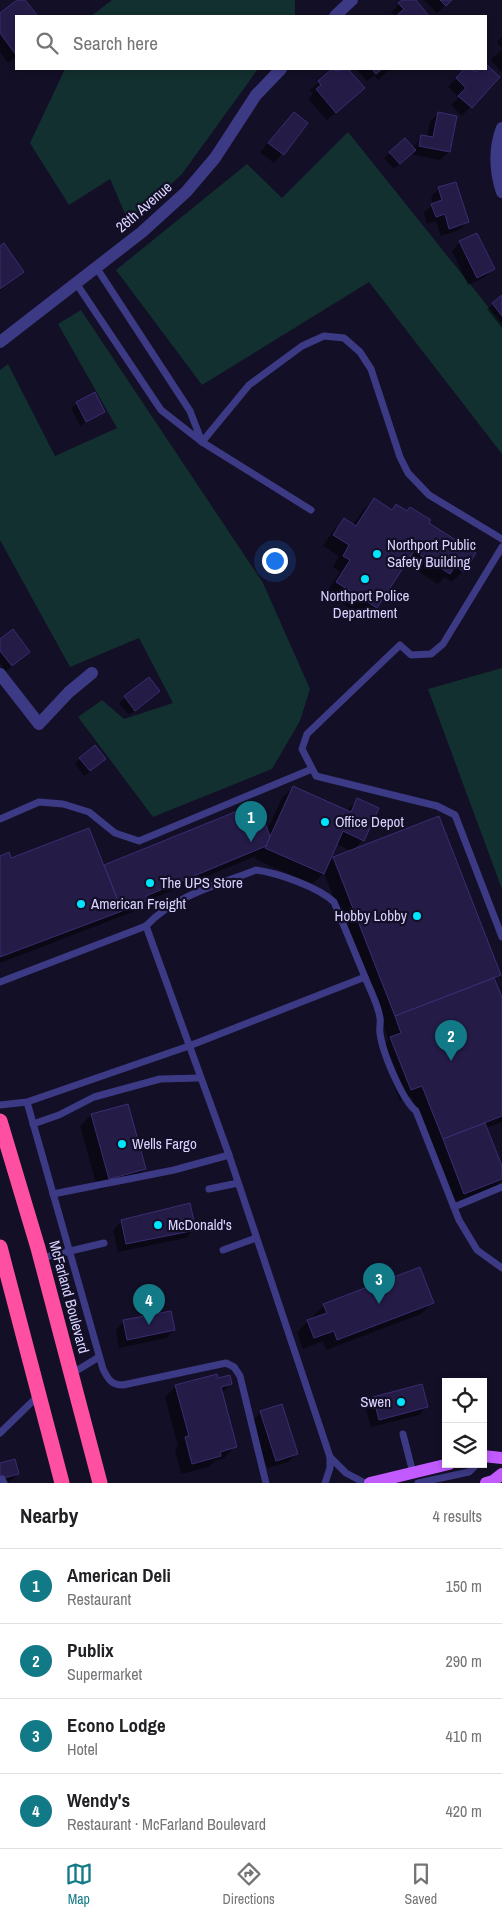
<!DOCTYPE html>
<meta charset="utf-8">
<style>
:root{--surface:#fff;--page:#f2f2f2;--text:#202124;--muted:#757577;--line:#e0e0e0;--accent:#127987}
body{margin:0;font-family:"Archivo Narrow",sans-serif;background:var(--page);color:var(--text)}
.controls{position:absolute;right:15px;bottom:15px;display:grid;overflow:hidden;border-radius:0px;box-shadow:0 2px 8px #0003}
.controls button{width:45px;height:45px;display:grid;place-items:center;padding:0;border:0;border-bottom:1px solid var(--line);background:var(--surface);color:var(--text);font:25px sans-serif}
.you{position:absolute;left:274px;top:560px;width:18px;height:18px;margin:-12px;border:4px solid #fff;border-radius:50%;background:#1a73e8;box-shadow:0 0 0 8px #1a73e833}
.badge{display:grid;place-items:center;width:32px;height:32px;border-radius:50%;background:var(--accent);color:#fff;font-size:16px;font-weight:700}
.pin{position:absolute;translate:-50% -41px;filter:drop-shadow(0 1px 2px #0008)}
.pin::after{content:'';position:absolute;top:26px;width:18px;height:15px;background:inherit;clip-path:polygon(0 0,100% 0,50% 100%)}
.list{margin:0;padding:0;list-style:none}
h2{display:flex;justify-content:space-between;align-items:center;height:65px;margin:0;padding:0 20px;font-size:21px}
h2 small{font-size:16px;font-weight:400;color:var(--muted)}
.list li{display:grid;grid-template-columns:32px 1fr auto;gap:15px;align-items:center;box-sizing:border-box;height:75px;padding:0 20px;border-top:1px solid var(--line)}
.list b{display:block;font-size:19px;white-space:nowrap}
.list p{margin:0;font-size:16px;white-space:nowrap;color:var(--muted)}
.list em{font-size:16px;font-style:normal;color:var(--muted)}
.icon{flex:none;width:28px;height:28px;fill:none;stroke:currentColor;stroke-width:2;stroke-linecap:round;stroke-linejoin:round}
.map{position:relative;flex:none;width:502px;height:1483px;overflow:hidden}
.search{position:absolute;background:var(--surface);box-shadow:0 2px 8px #0003;left:15px;right:15px;top:15px;height:55px;display:flex;align-items:center;gap:12px;box-sizing:border-box;padding:0 18px;border-radius:0px;color:var(--muted);font-size:19px}
.sheet{height:365px;background:var(--surface)}
nav{display:flex;justify-content:space-around;align-items:center;box-sizing:border-box;height:70px;border-top:1px solid var(--line);background:var(--surface);font-size:14px;color:var(--muted)}
nav a{display:grid;justify-items:center;gap:2px}
nav .on{color:var(--accent)}
.map>svg:first-child{display:block}
.green{fill:#12302f}
.shadow{fill:#0007;fill-rule:evenodd}
.building{fill:#241b47;stroke:#3b2d73}
.lines{fill:none;stroke-linecap:round;stroke-linejoin:round}
.lane{stroke:#3d3a85;stroke-width:7}
.street{stroke:#3d3a85;stroke-width:12}
.primary{stroke:#c25bff;stroke-width:12}
.highway{stroke:#ff4fa3;stroke-width:15}
.poi-dot{fill:#00e5ff;stroke:#130f26;stroke-width:2}
.labels{text-anchor:middle;stroke-width:4.5;stroke-linejoin:round;paint-order:stroke}
.street-label{font-size:15px;fill:#d9d4ff;stroke:#130f26}
.poi-label{font-size:15px;fill:#d9d4ff;stroke:#130f26;text-anchor:start}
</style>
<div class="map">
<svg width="502" height="1483" viewBox="0 0 502 1483">
<rect width="100%" height="100%" fill="#130f26"/>
<g class="green">
<polygon points="112,0 295,0 295,16 91,16"/>
<polygon points="65,69 258,69 182,174 129,223 110,179 69,205 30,143"/>
<polygon points="348,132 502,324 502,454 369,282 202,385 116,270 247,164 282,198"/>
<polygon points="81,310 263,583 310,689 300,721 272,769 153,817 78,717 102,700 124,719 173,703 139,638 70,667 0,540 0,370 8,364 55,456 117,428 58,324"/>
<polygon points="502,668 502,889 428,689"/>
</g>
<g class="shadow">
<polygon points="19,0 24,0 36,16 16,16 16,56 8,63 0,52 0,14"/>
<polygon points="404,0 414,0 428,16 395,16 391,12"/>
<polygon points="424,0 450,0 437,13"/>
<polygon points="502,37 502,48 497,42"/>
<polygon points="502,50 502,71 501,72 491,60"/>
<polygon points="486,66 498,77 462,116 451,105 459,97 448,87 465,69 470,69 475,74 480,69 486,69"/>
<polygon points="333,69 336,72 340,69 346,69 363,88 327,120 308,99 313,94 310,90"/>
<polygon points="356,69 390,69 378,80 374,75 367,81"/>
<polygon points="438,113 455,117 449,152 440,160 410,154 394,169 384,158 390,153 412,149 422,136 427,137 430,122"/>
<polygon points="306,123 274,163 260,152 281,128"/>
<polygon points="439,188 468,222 459,230 441,236 436,221 427,224 424,213 433,204 431,197"/>
<polygon points="460,242 493,269 485,277 468,285 452,251"/>
<polygon points="0,248 23,271 0,291"/>
<polygon points="502,297 502,328 487,309"/>
<polygon points="94,394 103,412 80,426 71,408"/>
<polygon points="374,499 391,511 396,506 428,524 463,571 452,582 445,577 438,584 405,563 376,607 365,618 326,593 340,572 333,567 339,556 323,546 333,531 344,520 353,525 363,510"/>
<polygon points="0,641 23,657 6,671 0,663"/>
<polygon points="149,679 159,691 129,715 119,703"/>
<polygon points="80,759 99,764 84,776 75,764"/>
<path d="M293,787L346,811L358,800L363,840L352,851L500,974L494,980L502,1001V1122L486,1128L502,1169V1180L494,1188L453,1204L411,1096L400,1101L380,1049L389,1040L324,873L312,884L255,859L256,856L144,902L135,911L0,963V857L103,867L257,805L267,831L282,798ZM336,844L352,851L333,858L327,864Z"/>
<polygon points="127,1105 145,1169 134,1180 98,1190 80,1126 91,1115"/>
<polygon points="121,1222 194,1229 186,1238 118,1252 113,1230"/>
<polygon points="432,1303 421,1314 326,1350 323,1341 303,1349 297,1332 308,1321 314,1319 313,1316 324,1305"/>
<polygon points="124,1321 174,1330 166,1338 119,1348 116,1330"/>
<polygon points="231,1384 221,1394 235,1447 224,1458 215,1461 208,1467 181,1474 175,1450 178,1446 165,1397 176,1386"/>
<polygon points="374,1398 427,1406 419,1415 371,1427 365,1406"/>
<polygon points="261,1412 297,1453 288,1462 267,1468 252,1421"/>
<polygon points="0,1464 18,1474 9,1482 0,1483"/>
</g>
<g class="building">
<polygon points="17,0 25,0 38,16 16,16 16,55 0,33 0,13"/>
<polygon points="402,0 416,0 429,16 396,16 404,9 398,3"/>
<polygon points="440,0 452,0 446,6"/>
<polygon points="486,64 500,77 472,108 458,96 466,88 456,78 464,69 471,69 476,72 479,69 486,69"/>
<polygon points="332,69 336,71 348,69 365,88 336,113 316,89 321,85 318,81"/>
<polygon points="372,69 382,69 376,74"/>
<polygon points="294,112 308,123 284,155 268,143"/>
<polygon points="438,112 457,116 450,152 419,146 421,135 433,137"/>
<polygon points="405,138 416,150 400,164 389,152"/>
<polygon points="456,182 469,222 449,229 445,214 436,217 431,204 442,200 438,187"/>
<polygon points="477,233 495,269 477,278 459,241"/>
<polygon points="4,243 24,272 0,289 0,246"/>
<polygon points="502,295 502,316 492,303"/>
<polygon points="95,392 105,412 86,422 76,402"/>
<polygon points="374,498 392,510 396,504 407,511 410,507 431,520 429,523 476,553 464,572 455,566 450,574 414,551 377,608 336,582 350,560 343,556 349,545 333,535 344,518 356,526"/>
<polygon points="13,629 30,652 12,666 0,651 0,639"/>
<polygon points="149,677 160,691 135,711 124,696"/>
<polygon points="95,745 106,759 90,771 79,758"/>
<polygon points="293,786 351,812 357,798 379,808 364,841 343,831 324,874 265,848"/>
<polygon points="257,803 270,836 266,846 146,896 148,900 122,911 104,865"/>
<polygon points="439,816 501,975 395,1016 333,857"/>
<polygon points="89,828 122,911 0,957 0,856 9,852 11,858"/>
<polygon points="494,978 502,997 502,1116 443,1139 422,1086 411,1090 390,1037 401,1033 395,1016"/>
<polygon points="128,1104 146,1169 109,1179 91,1114"/>
<polygon points="485,1123 502,1166 502,1179 464,1194 443,1139"/>
<polygon points="190,1203 196,1230 126,1244 121,1220"/>
<polygon points="420,1267 434,1303 337,1340 334,1331 314,1338 307,1320 327,1313 323,1304"/>
<polygon points="171,1311 175,1330 127,1340 123,1320"/>
<polygon points="217,1374 218,1378 230,1375 232,1384 221,1387 237,1447 220,1452 221,1456 192,1464 185,1437 189,1436 175,1385"/>
<polygon points="422,1384 428,1407 379,1420 373,1397"/>
<polygon points="282,1404 298,1454 276,1461 260,1411"/>
<polygon points="15,1459 19,1474 0,1479 0,1463"/>
</g>
<g class="lines">
<g class="lane">
<polyline points="76,283 161,410 202,442 190,411 96,267"/>
<polyline points="311,510 202,442 249,385 302,346 324,336 344,338 360,352 371,369 400,457 408,473 429,495 502,539"/>
<polyline points="502,547 443,644 431,654 411,655 400,645 307,734 302,749 316,776 437,806 455,815 502,937"/>
<polyline points="0,819 39,802 63,804 89,812 115,833 139,841 312,769"/>
<polyline points="146,926 229,1155 330,1457 330,1468 325,1483"/>
<path d="M0,982L146,926C175,895 218,885 256,870C278,873 318,887 334,902L365,977"/>
<path d="M27,1102L103,1369C108,1379 111,1385 123,1385L226,1363L234,1367L240,1376L266,1483"/>
<path d="M0,1105L27,1102L189,1046L365,977C370,990 378,1004 380,1018C381,1023 379,1028 380,1033C382,1051 402,1100 416,1111L459,1220L477,1250L502,1268"/>
<polyline points="33,1124 59,1115 94,1097 160,1079 200,1078"/>
<polyline points="209,1189 238,1183"/>
<polyline points="53,1194 174,1170 229,1155"/>
<polyline points="454,1207 502,1187"/>
<polyline points="223,1250 256,1238"/>
<polyline points="41,1258 104,1243"/>
<polyline points="71,1374 99,1357"/>
<polyline points="0,1433 38,1396"/>
<polyline points="403,1434 413,1473"/>
<polyline points="330,1457 346,1473 365,1483"/>
<polyline points="2,1479 4,1483"/>
<polyline points="418,1483 469,1472 477,1464"/>
</g>
<g class="street">
<polyline points="335,16 352,0"/>
<path d="M502,128C494,148 495,172 502,192"/>
<polyline points="0,342 142,232 186,192 215,158 256,95 281,69"/>
<polyline points="0,674 39,724 69,692 92,673"/>
</g>
<g class="primary">
<polyline points="483,1456 502,1458"/>
<polyline points="370,1483 449,1464"/>
<polyline points="486,1483 493,1481 502,1474"/>
</g>
<g class="highway">
<polyline points="0,1121 38,1248 100,1483"/>
<polyline points="0,1247 62,1483"/>
</g>
</g>
<g class="poi-dot">
<circle cx="377" cy="554" r="5"/>
<circle cx="365" cy="579" r="5"/>
<circle cx="325" cy="822" r="5"/>
<circle cx="150" cy="883" r="5"/>
<circle cx="81" cy="904" r="5"/>
<circle cx="417" cy="916" r="5"/>
<circle cx="122" cy="1144" r="5"/>
<circle cx="158" cy="1225" r="5"/>
<circle cx="401" cy="1402" r="5"/>
</g>
<g class="labels">
<g class="street-label">
<text transform="translate(144 207) rotate(-41)" y="5">26th Avenue</text>
<text transform="translate(69 1297) rotate(75)" y="5">McFarland Boulevard</text>
</g>
<g class="poi-label">
<text x="387" y="550">Northport Public<tspan x="387" dy="17">Safety Building</tspan></text>
<text x="365" y="601" text-anchor="middle">Northport Police<tspan x="365" dy="17">Department</tspan></text>
<text x="335" y="827">Office Depot</text>
<text x="160" y="888">The UPS Store</text>
<text x="91" y="909">American Freight</text>
<text x="407" y="921" text-anchor="end">Hobby Lobby</text>
<text x="132" y="1149">Wells Fargo</text>
<text x="168" y="1230">McDonald's</text>
<text x="391" y="1407" text-anchor="end">Swen</text>
</g>
</g>
</svg>
<div class="controls">
<button><svg class="icon" aria-label="locate" viewBox="0 0 24 24"><circle cx="12" cy="12" r="6"/><path d="M12 2v4M12 18v4M2 12h4M18 12h4"/></svg></button>
<button><svg class="icon" aria-label="layers" viewBox="0 0 24 24"><path d="M12 4l9 5-9 5-9-5zM3 14l9 5 9-5"/></svg></button>
</div>
<div class="you"></div>
<div class="pin badge" style="left:251px;top:842px">1</div>
<div class="pin badge" style="left:451px;top:1061px">2</div>
<div class="pin badge" style="left:379px;top:1304px">3</div>
<div class="pin badge" style="left:149px;top:1325px">4</div>
<div class="search"><svg class="icon" aria-label="search" viewBox="0 0 24 24"><circle cx="10" cy="10" r="6"/><path d="M15 15l6 6"/></svg>Search here</div>
</div>
<section class="sheet">
<h2>Nearby<small>4 results</small></h2>
<ul class="list">
<li><span class="badge">1</span><div><b>American Deli</b><p>Restaurant</p></div><em>150 m</em></li>
<li><span class="badge">2</span><div><b>Publix</b><p>Supermarket</p></div><em>290 m</em></li>
<li><span class="badge">3</span><div><b>Econo Lodge</b><p>Hotel</p></div><em>410 m</em></li>
<li><span class="badge">4</span><div><b>Wendy's</b><p>Restaurant · McFarland Boulevard</p></div><em>420 m</em></li>
</ul>
</section>
<nav>
<a class="on"><svg class="icon" aria-label="map" viewBox="0 0 24 24"><path d="M3 6l6-2 6 2 6-2v14l-6 2-6-2-6 2zM9 4v14M15 6v14"/></svg>Map</a>
<a><svg class="icon" aria-label="directions" viewBox="0 0 24 24"><path d="M12 3l9 9-9 9-9-9zM9 14v-3h6M13 9l2 2-2 2"/></svg>Directions</a>
<a><svg class="icon" aria-label="saved" viewBox="0 0 24 24"><path d="M7 4h10v16l-5-4-5 4z"/></svg>Saved</a>
</nav>
